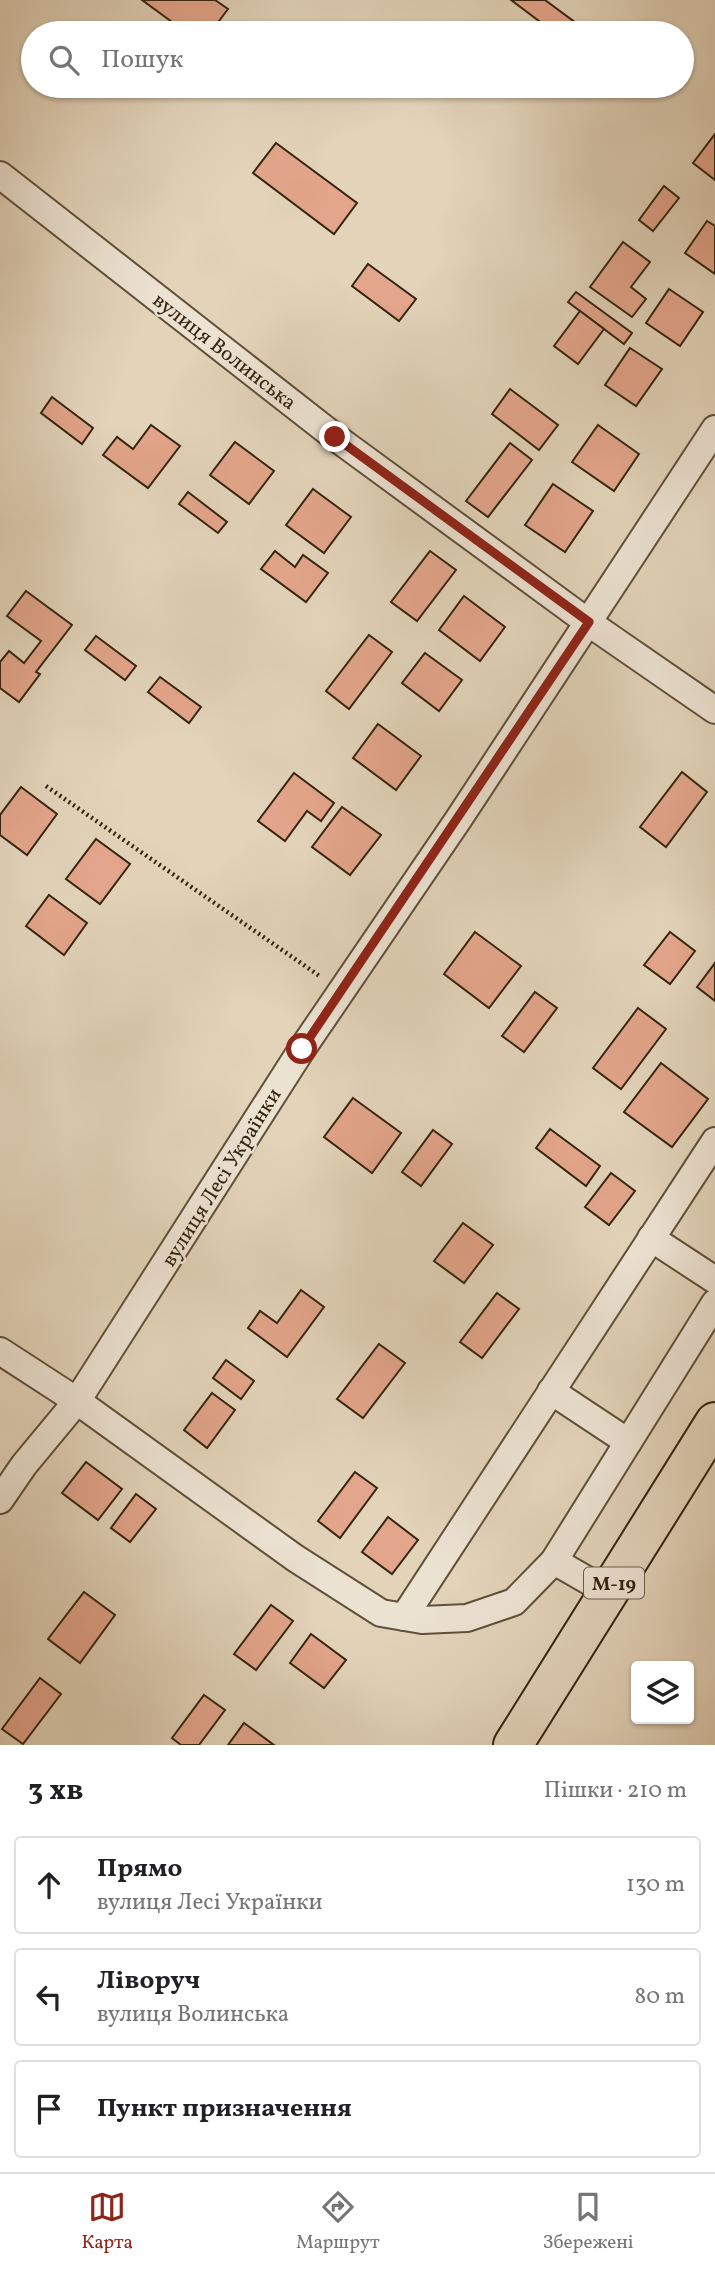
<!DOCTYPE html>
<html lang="uk">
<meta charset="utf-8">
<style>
:root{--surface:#fff;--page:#f6f6f6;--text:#202124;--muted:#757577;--line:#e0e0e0;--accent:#8f2418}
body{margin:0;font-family:Vollkorn,serif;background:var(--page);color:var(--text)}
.controls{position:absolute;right:21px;bottom:21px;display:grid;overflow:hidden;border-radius:7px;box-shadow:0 2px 5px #0004}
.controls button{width:63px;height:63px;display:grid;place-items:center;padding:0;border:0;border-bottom:2px solid var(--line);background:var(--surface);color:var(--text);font:35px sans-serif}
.stop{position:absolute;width:21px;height:21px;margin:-16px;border:5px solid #8f2418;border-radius:50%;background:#fff}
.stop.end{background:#8f2418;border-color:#fff;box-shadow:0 2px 7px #0008}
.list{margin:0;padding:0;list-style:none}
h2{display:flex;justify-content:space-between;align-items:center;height:91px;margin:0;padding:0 28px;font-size:30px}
h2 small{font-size:23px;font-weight:400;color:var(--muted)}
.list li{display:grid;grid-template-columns:46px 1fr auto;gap:21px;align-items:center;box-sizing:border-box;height:98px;margin:0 14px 14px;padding:0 14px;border:2px solid var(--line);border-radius:7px}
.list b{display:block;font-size:26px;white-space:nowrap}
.list p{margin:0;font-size:23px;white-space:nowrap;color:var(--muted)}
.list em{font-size:23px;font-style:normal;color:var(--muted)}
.icon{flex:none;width:38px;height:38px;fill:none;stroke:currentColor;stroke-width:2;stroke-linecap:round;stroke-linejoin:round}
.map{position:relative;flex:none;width:715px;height:1745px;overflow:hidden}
.search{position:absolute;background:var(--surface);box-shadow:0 2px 5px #0004;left:21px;right:21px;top:21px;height:77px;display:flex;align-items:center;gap:18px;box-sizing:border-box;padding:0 24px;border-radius:38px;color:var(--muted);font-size:26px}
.sheet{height:427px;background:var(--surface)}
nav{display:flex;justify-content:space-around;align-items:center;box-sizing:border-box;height:98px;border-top:2px solid var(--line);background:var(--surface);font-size:19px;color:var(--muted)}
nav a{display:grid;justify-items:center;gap:4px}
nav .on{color:var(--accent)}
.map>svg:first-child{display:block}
.building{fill:#e3a58b;stroke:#35250e;stroke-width:2}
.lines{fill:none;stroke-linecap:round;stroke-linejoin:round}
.minor-casing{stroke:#605039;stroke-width:30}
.highway-casing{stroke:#35250e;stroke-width:42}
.path{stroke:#35250e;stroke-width:4.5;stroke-dasharray:2 3.5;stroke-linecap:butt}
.minor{stroke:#ece2d2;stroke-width:26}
.highway{stroke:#e2d3b9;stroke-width:38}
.route{stroke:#8f2418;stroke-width:9}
.labels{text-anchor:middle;stroke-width:5;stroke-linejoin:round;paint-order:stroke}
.shield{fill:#ece2d2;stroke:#6c5e49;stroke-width:2}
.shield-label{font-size:19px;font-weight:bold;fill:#35250e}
.street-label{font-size:21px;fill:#35250e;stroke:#ece2d2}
</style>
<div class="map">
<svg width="715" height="1745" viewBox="0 0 715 1745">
<rect width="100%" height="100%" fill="#e2d3b9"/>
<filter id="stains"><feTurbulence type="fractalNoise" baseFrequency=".00286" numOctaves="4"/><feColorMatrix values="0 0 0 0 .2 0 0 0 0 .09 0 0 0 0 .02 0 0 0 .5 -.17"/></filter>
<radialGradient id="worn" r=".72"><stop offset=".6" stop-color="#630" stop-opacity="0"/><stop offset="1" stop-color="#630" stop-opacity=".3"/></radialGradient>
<g class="building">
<polygon points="142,0 215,0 228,9 210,33 187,33"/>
<polygon points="511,0 545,0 576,23 568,33 555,33"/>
<polygon points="608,86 631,86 623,96"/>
<polygon points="715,134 715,180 693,163"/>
<polygon points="276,143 357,203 334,234 253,173"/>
<polygon points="664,186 679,198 653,231 639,220"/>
<polygon points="707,221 715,226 715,274 685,253"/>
<polygon points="623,242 650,262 631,287 646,299 632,317 590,287"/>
<polygon points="368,264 416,299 399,321 352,286"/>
<polygon points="669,289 703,312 680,346 646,323"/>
<polygon points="576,292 632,333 624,344 568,302"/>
<polygon points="580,311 604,329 578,364 554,346"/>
<polygon points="630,348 662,369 636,406 605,385"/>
<polygon points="510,389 558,425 539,450 492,414"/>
<polygon points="52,397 93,428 82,444 41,413"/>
<polygon points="151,425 180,446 148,488 103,455 117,437 133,449"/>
<polygon points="598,425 639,454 614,491 572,462"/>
<polygon points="235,442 274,471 249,504 210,475"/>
<polygon points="510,443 532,460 488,517 466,501"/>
<polygon points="553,484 593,511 565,552 525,525"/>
<polygon points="313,489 351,517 324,553 286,525"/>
<polygon points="188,492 227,522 218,533 179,504"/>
<polygon points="275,551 295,567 303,555 328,573 306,602 261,569"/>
<polygon points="430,551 456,570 417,621 391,602"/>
<polygon points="26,591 72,625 36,672 40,674 19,702 0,688 0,662 9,651 24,663 41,641 7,616"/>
<polygon points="464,596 505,627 480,661 439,630"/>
<polygon points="369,635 392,652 349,709 326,691"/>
<polygon points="96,636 136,666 125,680 85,650"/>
<polygon points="425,653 462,680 439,711 402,683"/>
<polygon points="160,677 201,707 189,723 148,692"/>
<polygon points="378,724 421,756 396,790 353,758"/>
<polygon points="682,772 707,792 666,847 640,827"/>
<polygon points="294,773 334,803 321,821 307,811 285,841 258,821"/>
<polygon points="21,787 57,814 27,855 0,835 0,815"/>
<polygon points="342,807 381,835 350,875 312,847"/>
<polygon points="96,839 130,864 100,904 66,879"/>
<polygon points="49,895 87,923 64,955 26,926"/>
<polygon points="475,932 521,966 489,1008 444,974"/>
<polygon points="670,932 695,951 670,984 644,965"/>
<polygon points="715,963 715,1001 697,987"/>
<polygon points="535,992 557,1008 524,1052 502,1036"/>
<polygon points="638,1008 666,1029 621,1089 593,1068"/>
<polygon points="661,1063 708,1099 672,1147 624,1112"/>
<polygon points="353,1098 401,1133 372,1173 324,1137"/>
<polygon points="550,1129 600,1166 586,1186 536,1148"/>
<polygon points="433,1130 452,1144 421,1186 402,1172"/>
<polygon points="611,1173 635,1191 609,1225 585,1207"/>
<polygon points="463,1223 493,1245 464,1283 434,1261"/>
<polygon points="301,1290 324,1307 287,1357 248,1328 260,1311 277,1323"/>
<polygon points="497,1293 519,1309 482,1358 460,1342"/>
<polygon points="379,1344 405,1363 363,1418 337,1399"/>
<polygon points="226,1360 254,1381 241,1399 213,1378"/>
<polygon points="212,1393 235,1410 207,1448 184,1430"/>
<polygon points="86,1462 122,1489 98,1520 62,1493"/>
<polygon points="355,1472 377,1488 340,1538 318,1521"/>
<polygon points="136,1494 156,1509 130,1542 111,1528"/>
<polygon points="388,1517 418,1540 392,1574 362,1552"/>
<polygon points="84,1592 115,1615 80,1663 48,1639"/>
<polygon points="271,1605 293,1621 256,1670 234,1654"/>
<polygon points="311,1634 346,1660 324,1688 290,1663"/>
<polygon points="40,1678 61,1694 23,1744 2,1729"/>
<polygon points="204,1695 225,1710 199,1745 181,1745 172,1738"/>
<polygon points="244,1723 274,1745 228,1745"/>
</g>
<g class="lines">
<g class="minor-casing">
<g id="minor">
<polyline points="0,175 335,437 589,623 715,710"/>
<polyline points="651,1238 715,1280"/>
<polyline points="0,1351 77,1401 295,1558 381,1613 422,1620 467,1618 514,1602 554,1561 608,1592"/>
<polyline points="551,1391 628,1442"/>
<polyline points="0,1500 24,1465 77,1401 302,1049 458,820 715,429"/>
<polyline points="554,1561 715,1303"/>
<polyline points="404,1617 715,1141"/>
</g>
</g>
<g class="highway-casing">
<polyline id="highway" points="513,1745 715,1422"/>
</g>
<polyline class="path" points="46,786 321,977"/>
<use href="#minor" class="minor"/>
<use href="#highway" class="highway"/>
</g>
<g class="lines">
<polyline class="route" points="302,1049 589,622 335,437"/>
</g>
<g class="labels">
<rect class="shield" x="584" y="1567.5" width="60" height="31" rx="5"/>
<g class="shield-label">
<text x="614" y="1590">М-19</text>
</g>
<g class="street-label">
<text transform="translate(225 351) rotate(38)" y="7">вулиця Волинська</text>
<text transform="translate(221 1177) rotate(-58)" y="7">вулиця Лесі Українки</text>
</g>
</g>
<rect width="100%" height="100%" filter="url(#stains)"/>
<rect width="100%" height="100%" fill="url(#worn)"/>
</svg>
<div class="controls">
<button><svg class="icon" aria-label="layers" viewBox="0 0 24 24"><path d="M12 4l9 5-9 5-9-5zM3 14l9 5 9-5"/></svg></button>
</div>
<div class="stop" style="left:302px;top:1049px"></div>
<div class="stop end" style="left:335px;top:437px"></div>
<div class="search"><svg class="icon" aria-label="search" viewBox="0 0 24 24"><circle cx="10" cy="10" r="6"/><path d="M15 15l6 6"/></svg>Пошук</div>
</div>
<section class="sheet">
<h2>3 хв<small>Пішки · 210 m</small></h2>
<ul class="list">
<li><svg class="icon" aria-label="ahead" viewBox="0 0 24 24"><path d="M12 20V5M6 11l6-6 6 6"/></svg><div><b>Прямо</b><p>вулиця Лесі Українки</p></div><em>130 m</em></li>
<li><svg class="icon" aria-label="left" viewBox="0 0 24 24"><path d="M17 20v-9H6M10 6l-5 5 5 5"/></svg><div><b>Ліворуч</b><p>вулиця Волинська</p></div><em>80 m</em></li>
<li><svg class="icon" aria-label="arrive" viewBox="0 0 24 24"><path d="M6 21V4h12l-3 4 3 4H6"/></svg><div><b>Пункт призначення</b></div></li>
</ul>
</section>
<nav>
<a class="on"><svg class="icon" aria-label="map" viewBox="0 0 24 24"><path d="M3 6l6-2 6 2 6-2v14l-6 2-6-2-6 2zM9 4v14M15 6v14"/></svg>Карта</a>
<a><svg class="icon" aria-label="directions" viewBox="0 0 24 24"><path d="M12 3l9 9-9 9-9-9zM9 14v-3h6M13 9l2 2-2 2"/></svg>Маршрут</a>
<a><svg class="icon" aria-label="saved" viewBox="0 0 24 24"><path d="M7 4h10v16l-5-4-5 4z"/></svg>Збережені</a>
</nav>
